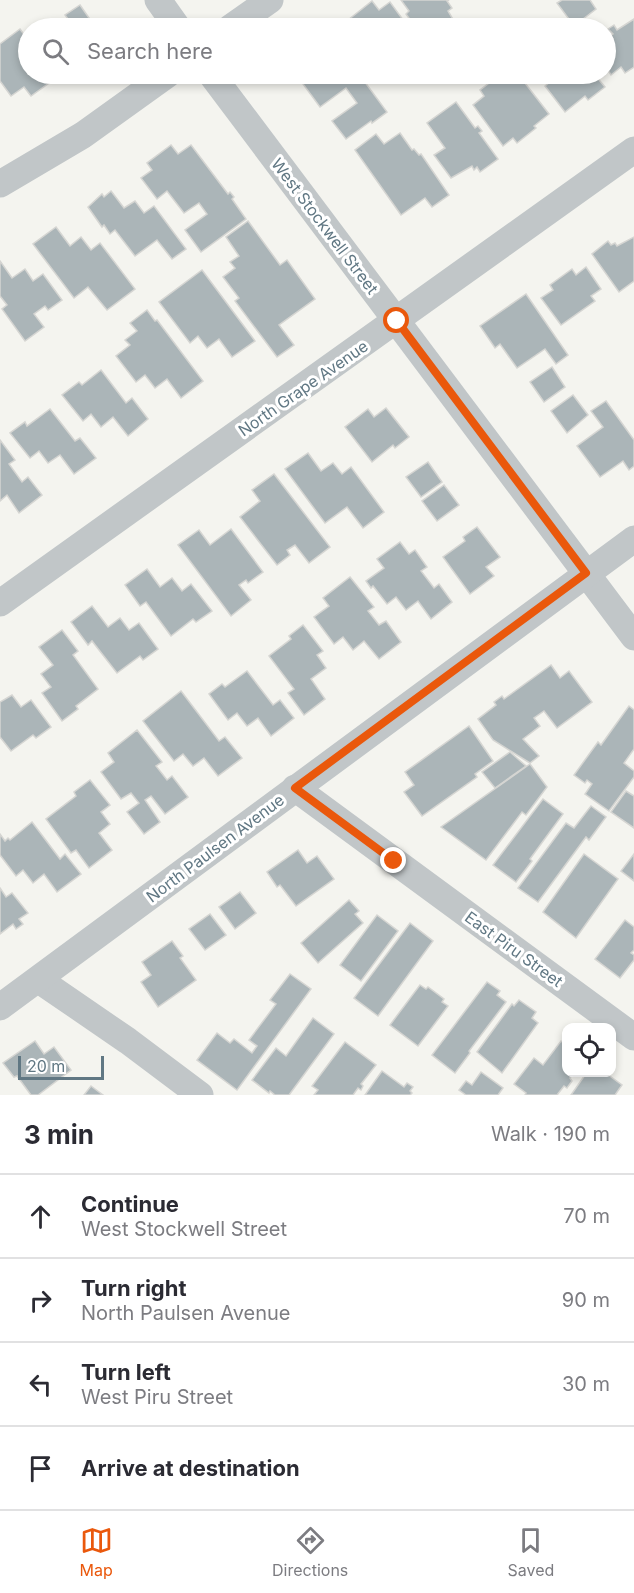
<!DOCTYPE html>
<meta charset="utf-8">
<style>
:root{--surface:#fff;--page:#f7f7f7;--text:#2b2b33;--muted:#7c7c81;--line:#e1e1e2;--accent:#ea580c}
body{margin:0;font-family:Inter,sans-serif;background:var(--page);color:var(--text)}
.controls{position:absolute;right:18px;bottom:18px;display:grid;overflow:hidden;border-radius:12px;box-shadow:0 3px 9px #0003}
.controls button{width:54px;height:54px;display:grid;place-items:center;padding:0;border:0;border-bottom:2px solid var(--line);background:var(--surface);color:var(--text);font:30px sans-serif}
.scale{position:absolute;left:18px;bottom:15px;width:86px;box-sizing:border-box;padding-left:6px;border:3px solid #607783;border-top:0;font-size:16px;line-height:21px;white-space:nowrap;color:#607783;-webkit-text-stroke:4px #fff;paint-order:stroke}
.stop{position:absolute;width:18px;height:18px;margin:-14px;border:4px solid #ea580c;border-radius:50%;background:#fff}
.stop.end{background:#ea580c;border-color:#fff;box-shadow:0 2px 6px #0008}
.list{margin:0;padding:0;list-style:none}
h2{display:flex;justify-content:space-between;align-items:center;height:78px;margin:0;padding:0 24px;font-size:26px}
h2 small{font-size:20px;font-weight:400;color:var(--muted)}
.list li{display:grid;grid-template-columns:39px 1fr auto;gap:18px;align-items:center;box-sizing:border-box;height:84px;padding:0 24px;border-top:2px solid var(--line)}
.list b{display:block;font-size:22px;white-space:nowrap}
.list p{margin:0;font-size:20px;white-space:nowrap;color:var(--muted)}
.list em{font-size:20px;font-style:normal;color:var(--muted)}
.icon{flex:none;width:33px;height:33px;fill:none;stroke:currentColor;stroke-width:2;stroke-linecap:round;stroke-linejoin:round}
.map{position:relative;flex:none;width:634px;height:1095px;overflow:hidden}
.search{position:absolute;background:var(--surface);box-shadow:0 3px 9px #0003;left:18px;right:18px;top:18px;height:66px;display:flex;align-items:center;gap:15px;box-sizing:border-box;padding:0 21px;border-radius:33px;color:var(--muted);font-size:22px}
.sheet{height:414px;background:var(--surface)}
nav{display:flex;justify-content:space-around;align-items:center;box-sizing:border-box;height:84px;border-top:2px solid var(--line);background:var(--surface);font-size:16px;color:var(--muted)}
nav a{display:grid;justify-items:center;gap:3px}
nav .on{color:var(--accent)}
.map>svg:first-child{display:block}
.building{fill:#abb5b8;stroke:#d5d5d2;stroke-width:1.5}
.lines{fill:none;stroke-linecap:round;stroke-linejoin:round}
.minor{stroke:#c1c6c8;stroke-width:27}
.route{stroke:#ea580c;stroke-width:8}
.labels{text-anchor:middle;stroke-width:6;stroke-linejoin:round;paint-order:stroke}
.street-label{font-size:16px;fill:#607783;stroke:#fff}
</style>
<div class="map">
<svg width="634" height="1095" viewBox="0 0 634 1095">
<rect width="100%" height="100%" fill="#f4f4ef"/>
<g class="building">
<polygon points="401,0 449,0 447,1 452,8 448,11 458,28 416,28 406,14 409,11"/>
<polygon points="562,0 590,0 596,9 574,26 557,3"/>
<polygon points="372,1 379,10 390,2 409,28 338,28"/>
<polygon points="80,5 96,28 55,28 68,19 65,15"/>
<polygon points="634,19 634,67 625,73 621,67 611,75 606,67 606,39 613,34 608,29 614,25 617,30"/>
<polygon points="20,29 28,40 28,74 53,74 56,78 31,96 24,87 11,96 0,81 0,44"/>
<polygon points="308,74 359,74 387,112 372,123 371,121 346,139 332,121 357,103 346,88 320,107 300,80"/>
<polygon points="501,74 518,74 549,114 534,126 536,128 517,143 513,138 503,146 473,105 484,96 480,90"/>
<polygon points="553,74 594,74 605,87 588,100 585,96 565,112 545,86 556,77"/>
<polygon points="456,102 475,128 478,126 482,131 479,133 498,159 480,172 477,167 474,170 472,166 451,178 434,155 445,148 427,123"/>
<polygon points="400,133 412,150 414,149 419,155 421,154 449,195 432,207 425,198 401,215 355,150 376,134 384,144"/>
<polygon points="171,145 178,154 191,145 228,194 230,192 234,197 232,199 246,219 201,252 185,230 207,214 199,203 184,213 167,191 157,199 141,178 152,170 147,163"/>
<polygon points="111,191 124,208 135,201 144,213 154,206 186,249 172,259 157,240 135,256 115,230 110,234 104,225 102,227 88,207 102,194 104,197"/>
<polygon points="248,221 280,265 287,260 315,299 279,325 294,345 277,357 235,301 239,298 223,277 235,268 230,262 239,256 226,237"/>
<polygon points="56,227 70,246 81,237 91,250 100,243 135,289 107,310 88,287 74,298 33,244"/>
<polygon points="634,237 634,281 619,292 592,254 608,241 611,245 615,243 617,246"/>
<polygon points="0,261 12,278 25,269 33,281 43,274 62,300 48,310 45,306 34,314 44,327 25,341 2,309 7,305 0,296"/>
<polygon points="586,267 601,289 591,296 595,301 561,325 541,298 553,290 550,285 572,269 576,275"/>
<polygon points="202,270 255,341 232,357 219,339 207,348 198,336 190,343 159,302"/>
<polygon points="526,294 568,355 556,364 545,349 517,368 500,344 495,348 480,326"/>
<polygon points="147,310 155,321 157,320 203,381 181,398 167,379 155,388 145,375 136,382 116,356 130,345 125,340 137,331 130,323"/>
<polygon points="552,367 565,387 544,402 530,382"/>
<polygon points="101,370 126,403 132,398 148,419 128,436 113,417 101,427 91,414 83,421 62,395 79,382 82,385"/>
<polygon points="573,395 588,415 567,433 551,411"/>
<polygon points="606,401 634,440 634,466 629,470 623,461 600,477 577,446 603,427 591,411"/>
<polygon points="386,408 409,437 395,448 393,445 372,462 345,427 368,409 374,417"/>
<polygon points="50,409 75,441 80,438 96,458 74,474 60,455 48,463 39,451 30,458 10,433 25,422 27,426"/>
<polygon points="0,440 15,460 9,464 22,482 28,477 42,495 19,513 7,495 0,501"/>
<polygon points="308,453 321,471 333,463 342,474 351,467 384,512 363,528 347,507 325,523 285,469"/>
<polygon points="428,462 442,482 421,497 406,477"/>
<polygon points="274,474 330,547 309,563 295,545 287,550 290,555 277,565 240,517 260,501 252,490"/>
<polygon points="444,485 459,505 437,521 422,501"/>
<polygon points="477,527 500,557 486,567 494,576 470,594 443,557 465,541 463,537"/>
<polygon points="231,529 263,572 248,583 246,580 239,585 251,600 231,616 178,545 199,530 210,545"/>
<polygon points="400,542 409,554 415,550 427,567 421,571 434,588 439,584 452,602 431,619 418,601 406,610 396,597 387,604 373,586 371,588 366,581 384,568 377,559"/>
<polygon points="147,569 160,587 172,578 182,591 191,584 212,611 196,622 193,619 171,636 146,602 140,606 125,585"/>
<polygon points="350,577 374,607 368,611 379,625 386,621 401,642 379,659 364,641 353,650 343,637 334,644 314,617 329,606 323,598"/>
<polygon points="92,606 108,627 120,618 129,630 139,623 158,649 143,660 140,656 117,673 92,641 88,645 71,622"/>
<polygon points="303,625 323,651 317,655 326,668 311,679 325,699 304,715 288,693 294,689 269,656 291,639 289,636"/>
<polygon points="62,630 78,651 73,655 98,689 76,706 78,709 62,721 42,693 51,687 41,674 53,665 39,647"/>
<polygon points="551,665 560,678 569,671 592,702 557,728 544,711 534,718 540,726 523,739 539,756 530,763 493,740 478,719 496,705 494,702 502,696 504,699"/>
<polygon points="247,671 273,705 280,700 294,718 271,736 258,718 247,726 237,713 228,720 209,694 222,684 225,687"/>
<polygon points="181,691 219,741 225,737 242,758 218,776 204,758 193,766 183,754 174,761 143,721"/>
<polygon points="12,695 21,707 31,700 51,727 36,738 33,735 11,751 0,737 0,702"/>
<polygon points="629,706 634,710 634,749 624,763 634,771 634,777 609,811 585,794 592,784 587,780 585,783 574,775 598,742 601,745"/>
<polygon points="469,726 493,761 475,774 477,777 422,816 404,792 414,785 405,772"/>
<polygon points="137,730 162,762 156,766 167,780 172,776 188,797 165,814 151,796 145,800 160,822 144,834 127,812 139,803 131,793 121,799 101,772 114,762 108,753"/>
<polygon points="510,752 526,766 495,788 482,772"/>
<polygon points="530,764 547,787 526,815 522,812 486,860 441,827"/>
<polygon points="90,780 110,805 101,812 110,824 99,833 112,850 89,868 76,850 71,853 46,819 76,796 74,792"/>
<polygon points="626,791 634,796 634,828 611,812"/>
<polygon points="543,799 563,814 530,859 532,861 516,882 493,865"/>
<polygon points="591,806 606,817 589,840 586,837 538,902 518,888 566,823 574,828"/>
<polygon points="32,822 60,859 65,854 81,874 57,892 44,874 33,883 23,870 16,876 0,855 0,834 5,841 8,838 10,840"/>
<polygon points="298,850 307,863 317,856 334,879 296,906 280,885 277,887 267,872"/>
<polygon points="584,854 618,879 576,938 543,912"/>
<polygon points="634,854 634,881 621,871"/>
<polygon points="0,888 6,897 12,893 28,913 19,919 23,924 16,929 13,924 0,934"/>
<polygon points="240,892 256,913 235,929 219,907"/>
<polygon points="349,900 359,911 355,914 363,923 318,963 301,943"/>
<polygon points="210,914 226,935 205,950 189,929"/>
<polygon points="377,915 398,931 361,981 340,965"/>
<polygon points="625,920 634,927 634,950 631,953 634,955 634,960 620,978 595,959"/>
<polygon points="410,923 433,941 378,1016 354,998"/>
<polygon points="172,941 183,956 180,958 196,980 158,1007 141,982 151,975 142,962"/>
<polygon points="290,974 311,989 237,1090 197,1060 217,1033 230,1043 234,1039 252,1053 257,1046 249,1040 276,1004 270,1000"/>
<polygon points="487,982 500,991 497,995 506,1002 469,1051 470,1053 455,1073 432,1055"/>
<polygon points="420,985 426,989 428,987 444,999 442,1002 448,1006 418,1046 390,1025"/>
<polygon points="519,1000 536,1012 532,1018 538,1023 502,1073 477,1052 512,1004 514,1006"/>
<polygon points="313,1018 334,1034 289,1095 275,1095 270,1091 269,1093 252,1080 276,1048 286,1056"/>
<polygon points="35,1041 44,1054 54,1047 71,1070 38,1095 31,1095 17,1076 14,1077 3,1063"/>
<polygon points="561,1041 566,1045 566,1072 574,1072 570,1078 572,1081 567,1088 564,1086 557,1095 525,1095 526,1093 514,1084 534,1058 543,1065"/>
<polygon points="345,1042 376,1065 361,1084 363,1086 361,1090 358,1088 353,1095 314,1095 318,1090 312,1086"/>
<polygon points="382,1071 404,1087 407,1083 413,1087 410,1091 412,1093 410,1095 365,1095"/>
<polygon points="481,1072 503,1088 498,1095 466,1095 459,1090 466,1081 472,1085"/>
<polygon points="587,1072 609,1072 607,1074 622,1085 615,1095 571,1095"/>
<polygon points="91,1086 103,1095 84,1095"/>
</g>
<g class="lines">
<g class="minor">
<polyline points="158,0 178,28"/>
<polyline points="230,28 270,0"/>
<polyline points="211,74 634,637"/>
<polyline points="0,184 83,135 168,74"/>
<polyline points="0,603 634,150"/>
<polyline points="295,788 634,1037"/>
<polyline points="39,980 128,1041 200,1095"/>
<polyline points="0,1007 634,539"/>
</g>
</g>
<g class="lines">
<polyline class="route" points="394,861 295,788 586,573 397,321"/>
</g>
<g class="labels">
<g class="street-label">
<text transform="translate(325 226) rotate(53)" y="6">West Stockwell Street</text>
<text transform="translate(303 388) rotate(-35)" y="6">North Grape Avenue</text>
<text transform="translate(215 848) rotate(-37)" y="6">North Paulsen Avenue</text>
<text transform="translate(514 949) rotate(36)" y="6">East Piru Street</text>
</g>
</g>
</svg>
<div class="controls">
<button><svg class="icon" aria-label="locate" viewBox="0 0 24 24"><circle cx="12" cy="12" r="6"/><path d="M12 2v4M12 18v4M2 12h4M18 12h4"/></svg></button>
</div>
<div class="scale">20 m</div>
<div class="stop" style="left:397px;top:321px"></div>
<div class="stop end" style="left:394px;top:861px"></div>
<div class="search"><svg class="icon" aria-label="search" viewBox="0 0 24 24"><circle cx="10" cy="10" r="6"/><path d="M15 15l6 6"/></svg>Search here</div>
</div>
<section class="sheet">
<h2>3 min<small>Walk · 190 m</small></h2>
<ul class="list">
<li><svg class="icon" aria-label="ahead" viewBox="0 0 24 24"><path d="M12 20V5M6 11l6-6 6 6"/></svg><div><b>Continue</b><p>West Stockwell Street</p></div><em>70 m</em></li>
<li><svg class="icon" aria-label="right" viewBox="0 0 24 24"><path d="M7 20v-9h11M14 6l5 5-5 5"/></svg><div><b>Turn right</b><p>North Paulsen Avenue</p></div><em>90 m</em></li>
<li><svg class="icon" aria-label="left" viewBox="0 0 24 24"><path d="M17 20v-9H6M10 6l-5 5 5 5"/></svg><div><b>Turn left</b><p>West Piru Street</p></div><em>30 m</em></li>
<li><svg class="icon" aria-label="arrive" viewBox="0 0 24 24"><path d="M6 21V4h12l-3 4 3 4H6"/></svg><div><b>Arrive at destination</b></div></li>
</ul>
</section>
<nav>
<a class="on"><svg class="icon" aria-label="map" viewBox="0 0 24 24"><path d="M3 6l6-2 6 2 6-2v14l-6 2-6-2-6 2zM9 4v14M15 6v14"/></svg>Map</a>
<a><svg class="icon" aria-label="directions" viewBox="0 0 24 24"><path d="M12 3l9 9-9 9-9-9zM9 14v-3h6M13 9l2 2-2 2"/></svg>Directions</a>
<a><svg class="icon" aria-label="saved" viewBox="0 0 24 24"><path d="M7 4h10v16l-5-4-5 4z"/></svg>Saved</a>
</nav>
